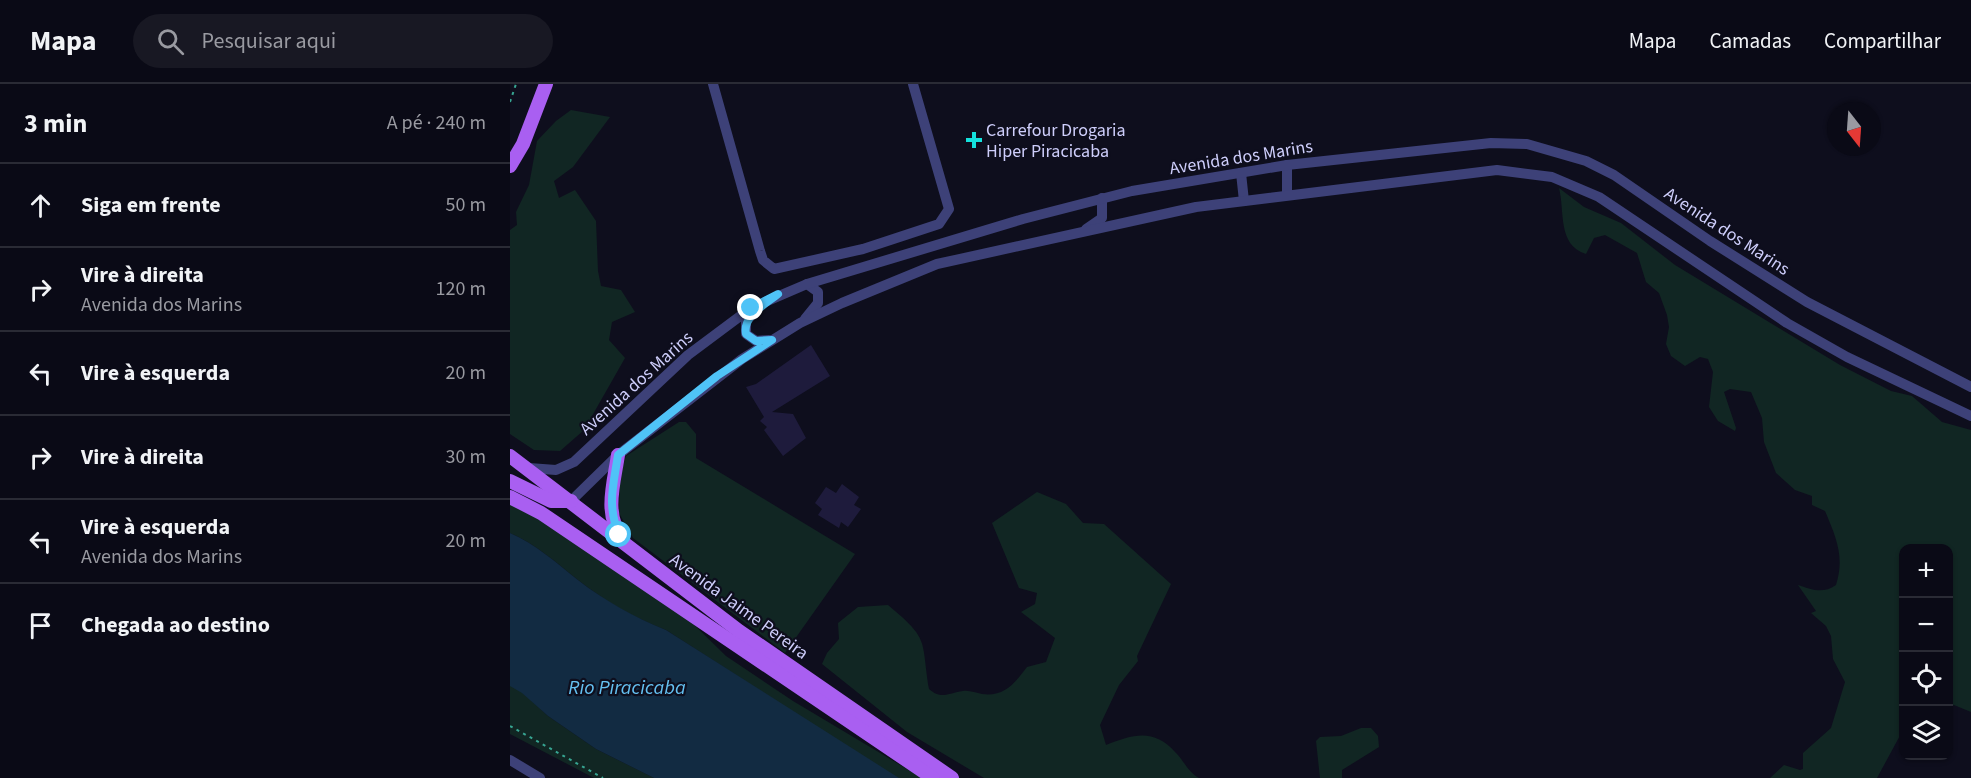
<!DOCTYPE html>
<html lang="pt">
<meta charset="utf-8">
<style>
:root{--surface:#0a0a16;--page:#181823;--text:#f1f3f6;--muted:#999aa1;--line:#2a2b35}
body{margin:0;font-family:"Source Sans 3",sans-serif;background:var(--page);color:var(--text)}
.controls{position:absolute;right:18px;bottom:18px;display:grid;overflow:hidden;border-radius:12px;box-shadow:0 2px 4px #0004}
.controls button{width:54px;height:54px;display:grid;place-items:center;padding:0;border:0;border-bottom:2px solid var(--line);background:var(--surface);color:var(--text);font:30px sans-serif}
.compass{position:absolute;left:1317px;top:18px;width:54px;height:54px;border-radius:50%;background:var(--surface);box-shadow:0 2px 4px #0004;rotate:163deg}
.stop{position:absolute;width:18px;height:18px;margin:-14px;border:4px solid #4fc3f7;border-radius:50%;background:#fff}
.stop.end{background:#4fc3f7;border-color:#fff;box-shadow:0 2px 6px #0008}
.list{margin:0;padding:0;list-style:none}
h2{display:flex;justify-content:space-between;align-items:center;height:78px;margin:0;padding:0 24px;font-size:26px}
h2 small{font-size:20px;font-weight:400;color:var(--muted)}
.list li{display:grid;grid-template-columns:39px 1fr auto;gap:18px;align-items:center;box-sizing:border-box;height:84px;padding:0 24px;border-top:2px solid var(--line)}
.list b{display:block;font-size:22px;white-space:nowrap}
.list p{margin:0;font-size:20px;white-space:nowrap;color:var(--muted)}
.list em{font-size:20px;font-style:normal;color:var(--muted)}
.icon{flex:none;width:33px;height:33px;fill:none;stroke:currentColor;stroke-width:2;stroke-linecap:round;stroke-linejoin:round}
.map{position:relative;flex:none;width:1461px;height:694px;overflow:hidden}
header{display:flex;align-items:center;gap:36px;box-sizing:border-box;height:84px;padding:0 30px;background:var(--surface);border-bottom:2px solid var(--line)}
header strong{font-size:28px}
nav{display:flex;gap:33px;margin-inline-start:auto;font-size:21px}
.search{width:420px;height:54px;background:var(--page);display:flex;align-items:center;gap:15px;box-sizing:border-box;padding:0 21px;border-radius:33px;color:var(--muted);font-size:22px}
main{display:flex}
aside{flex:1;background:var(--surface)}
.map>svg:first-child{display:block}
.green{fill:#112623}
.water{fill:#122b42}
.building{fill:#1e1b3c}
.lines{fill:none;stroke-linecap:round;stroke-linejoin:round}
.path{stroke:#37a592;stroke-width:2;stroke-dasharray:3 4.5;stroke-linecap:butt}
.minor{stroke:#3d4178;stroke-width:10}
.major{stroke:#a95ff1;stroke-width:14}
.route{stroke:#4fc3f7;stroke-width:8}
.poi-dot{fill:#14e1dd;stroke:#0e0e1d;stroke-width:2}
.labels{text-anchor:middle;stroke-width:4.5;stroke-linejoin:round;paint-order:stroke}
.poi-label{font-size:18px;fill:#cecefb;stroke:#0e0e1d;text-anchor:start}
.street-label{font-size:18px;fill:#cecefb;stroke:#0e0e1d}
.water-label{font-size:20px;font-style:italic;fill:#65c1f2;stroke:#0e0e1d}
</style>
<header>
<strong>Mapa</strong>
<div class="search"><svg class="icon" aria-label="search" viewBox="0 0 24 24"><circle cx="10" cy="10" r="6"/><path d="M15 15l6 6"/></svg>Pesquisar aqui</div>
<nav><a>Mapa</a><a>Camadas</a><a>Compartilhar</a></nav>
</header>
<main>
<aside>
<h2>3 min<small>A pé · 240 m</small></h2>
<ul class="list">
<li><svg class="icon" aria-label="ahead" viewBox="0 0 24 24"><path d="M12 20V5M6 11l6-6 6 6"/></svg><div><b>Siga em frente</b></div><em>50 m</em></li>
<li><svg class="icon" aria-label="right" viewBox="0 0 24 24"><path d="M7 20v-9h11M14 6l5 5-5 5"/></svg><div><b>Vire à direita</b><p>Avenida dos Marins</p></div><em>120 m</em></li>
<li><svg class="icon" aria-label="left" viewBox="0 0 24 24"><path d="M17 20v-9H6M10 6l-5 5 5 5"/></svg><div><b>Vire à esquerda</b></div><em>20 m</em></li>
<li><svg class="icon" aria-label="right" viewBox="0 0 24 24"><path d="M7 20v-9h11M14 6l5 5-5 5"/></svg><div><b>Vire à direita</b></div><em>30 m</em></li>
<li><svg class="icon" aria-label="left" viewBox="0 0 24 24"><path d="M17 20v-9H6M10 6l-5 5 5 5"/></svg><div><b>Vire à esquerda</b><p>Avenida dos Marins</p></div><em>20 m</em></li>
<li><svg class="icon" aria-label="arrive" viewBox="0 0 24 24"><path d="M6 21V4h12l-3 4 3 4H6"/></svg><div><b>Chegada ao destino</b></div></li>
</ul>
</aside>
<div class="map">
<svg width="1461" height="694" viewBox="0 0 1461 694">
<rect width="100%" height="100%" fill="#0e0e1d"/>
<g class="green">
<polygon points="61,26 100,33 63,83 44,97 49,114 65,106 86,137 88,187 91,202 111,206 125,228 102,238 99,256 115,274 74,346 50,367 24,366 0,350 0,146 7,141 6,128 19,101 27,57 46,37"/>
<path d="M1049,104L1074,123L1111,139L1165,181L1330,281L1381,307L1402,312L1432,338L1461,346V628L1444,621L1439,625L1438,464H1394L1393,646L1367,694H1260L1274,681L1290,686L1293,685V669L1321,644L1335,598L1323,575L1321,552L1316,542L1301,529L1306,527L1288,501C1303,506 1313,510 1326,501C1335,473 1326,453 1315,427L1302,421V412L1285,406L1266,389L1254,358L1252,334L1241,308L1220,305L1214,308L1226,344L1225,347L1208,337L1199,323L1203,288L1198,275L1190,273L1175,282L1161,272L1156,260L1159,243L1157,231L1149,209L1136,198L1127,169L1095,151L1084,154L1076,170C1047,161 1055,127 1049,104Z"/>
<polygon points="169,338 176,338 186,350 186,374 345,470 275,569 123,454 109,429 110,393 116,372"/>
<path d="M527,408L556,420L573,439L594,440L661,500L627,572L628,577L609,601L590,641L596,661C624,650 644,644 666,669C674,677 678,688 689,694H474L397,648L312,580L317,569L329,555L328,539L348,523L378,521C420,556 411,555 419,605C431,616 439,609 453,607C459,606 466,609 472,610C494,613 505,599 517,583L536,578L545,554L511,528L525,520L527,509L509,504L482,439Z"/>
<path d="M0,418L30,434L168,525L216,572L283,617L412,694H386L156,546C124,534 95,517 68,496C45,478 26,460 0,449Z"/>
<polygon points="0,597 38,632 86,665 144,694 84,694 0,650"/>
<polygon points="851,644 861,644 868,652 869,663 832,686 832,694 810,694 806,657 810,653 831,652"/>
</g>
<path class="water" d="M0,449C26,460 45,478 68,496C95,517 124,533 156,546L389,694H144L86,665L38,632L12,609L0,602Z"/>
<g class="building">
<polygon points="301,261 320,292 262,328 283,330 296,354 273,372 254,346 257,343 250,337 254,333 236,303 246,300"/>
<polygon points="332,400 349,413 344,421 351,425 338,443 331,438 329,444 308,431 312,425 305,419 316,403 326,409"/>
</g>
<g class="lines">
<g class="path">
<polyline points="0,18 6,0"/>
<polyline points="0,642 93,694"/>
</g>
<g class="minor">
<polyline points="203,0 250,167 253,176 264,185 353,165 429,140 439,125 403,0"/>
<polyline points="777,81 777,111"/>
<polyline points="731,89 734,117"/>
<polyline points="576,145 592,134 592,114"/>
<polyline points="245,229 236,236 236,250 246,257 259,256"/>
<polyline points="295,235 308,219 308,208 297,200"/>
<polyline points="19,384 46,386 64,378 178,271 241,224 297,200 513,135 622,107 777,81 981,59 1017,60 1076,77 1104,91 1200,157 1297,218 1461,303"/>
<polyline points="61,417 108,371 232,275 290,239 332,219 427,180 686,123 987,86 1042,93 1089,113 1277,239 1337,273 1461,332"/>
<polyline points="0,676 30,694"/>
</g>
<g class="major">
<polyline points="0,82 13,60 36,0"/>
<path d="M108,371C104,399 93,431 113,455"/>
<polyline points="0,372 229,547 442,694"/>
<polyline points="0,397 41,417 61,417"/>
<polyline points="0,413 31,429 423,694"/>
</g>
</g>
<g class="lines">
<path class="route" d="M109,451C97,421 103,403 108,371L207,292L262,256L246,257L236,250C232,232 256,220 268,210L241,224"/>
</g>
<path class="poi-dot" d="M461 47h6v6h6v6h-6v6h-6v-6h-6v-6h6z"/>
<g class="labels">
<g class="poi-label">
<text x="476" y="52">Carrefour Drogaria<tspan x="476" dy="21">Hiper Piracicaba</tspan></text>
</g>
<g class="street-label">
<text transform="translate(731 73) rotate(-9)" y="6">Avenida dos Marins</text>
<text transform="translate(1217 147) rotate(33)" y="6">Avenida dos Marins</text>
<text transform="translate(126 299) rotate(-42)" y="6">Avenida dos Marins</text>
<text transform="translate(229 522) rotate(36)" y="6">Avenida Jaime Pereira</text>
</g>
<g class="water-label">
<text x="117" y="610">Rio Piracicaba</text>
</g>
</g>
</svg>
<div class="controls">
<button>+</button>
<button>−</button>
<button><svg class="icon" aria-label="locate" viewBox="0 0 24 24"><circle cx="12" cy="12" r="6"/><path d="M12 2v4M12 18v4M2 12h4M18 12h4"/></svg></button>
<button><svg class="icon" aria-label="layers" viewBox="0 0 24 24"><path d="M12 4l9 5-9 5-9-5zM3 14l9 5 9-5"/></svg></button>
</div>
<svg class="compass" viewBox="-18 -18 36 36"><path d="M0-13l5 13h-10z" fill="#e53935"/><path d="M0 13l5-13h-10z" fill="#999aa1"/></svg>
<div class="stop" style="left:109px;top:451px"></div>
<div class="stop end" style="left:241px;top:224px"></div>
</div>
</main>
